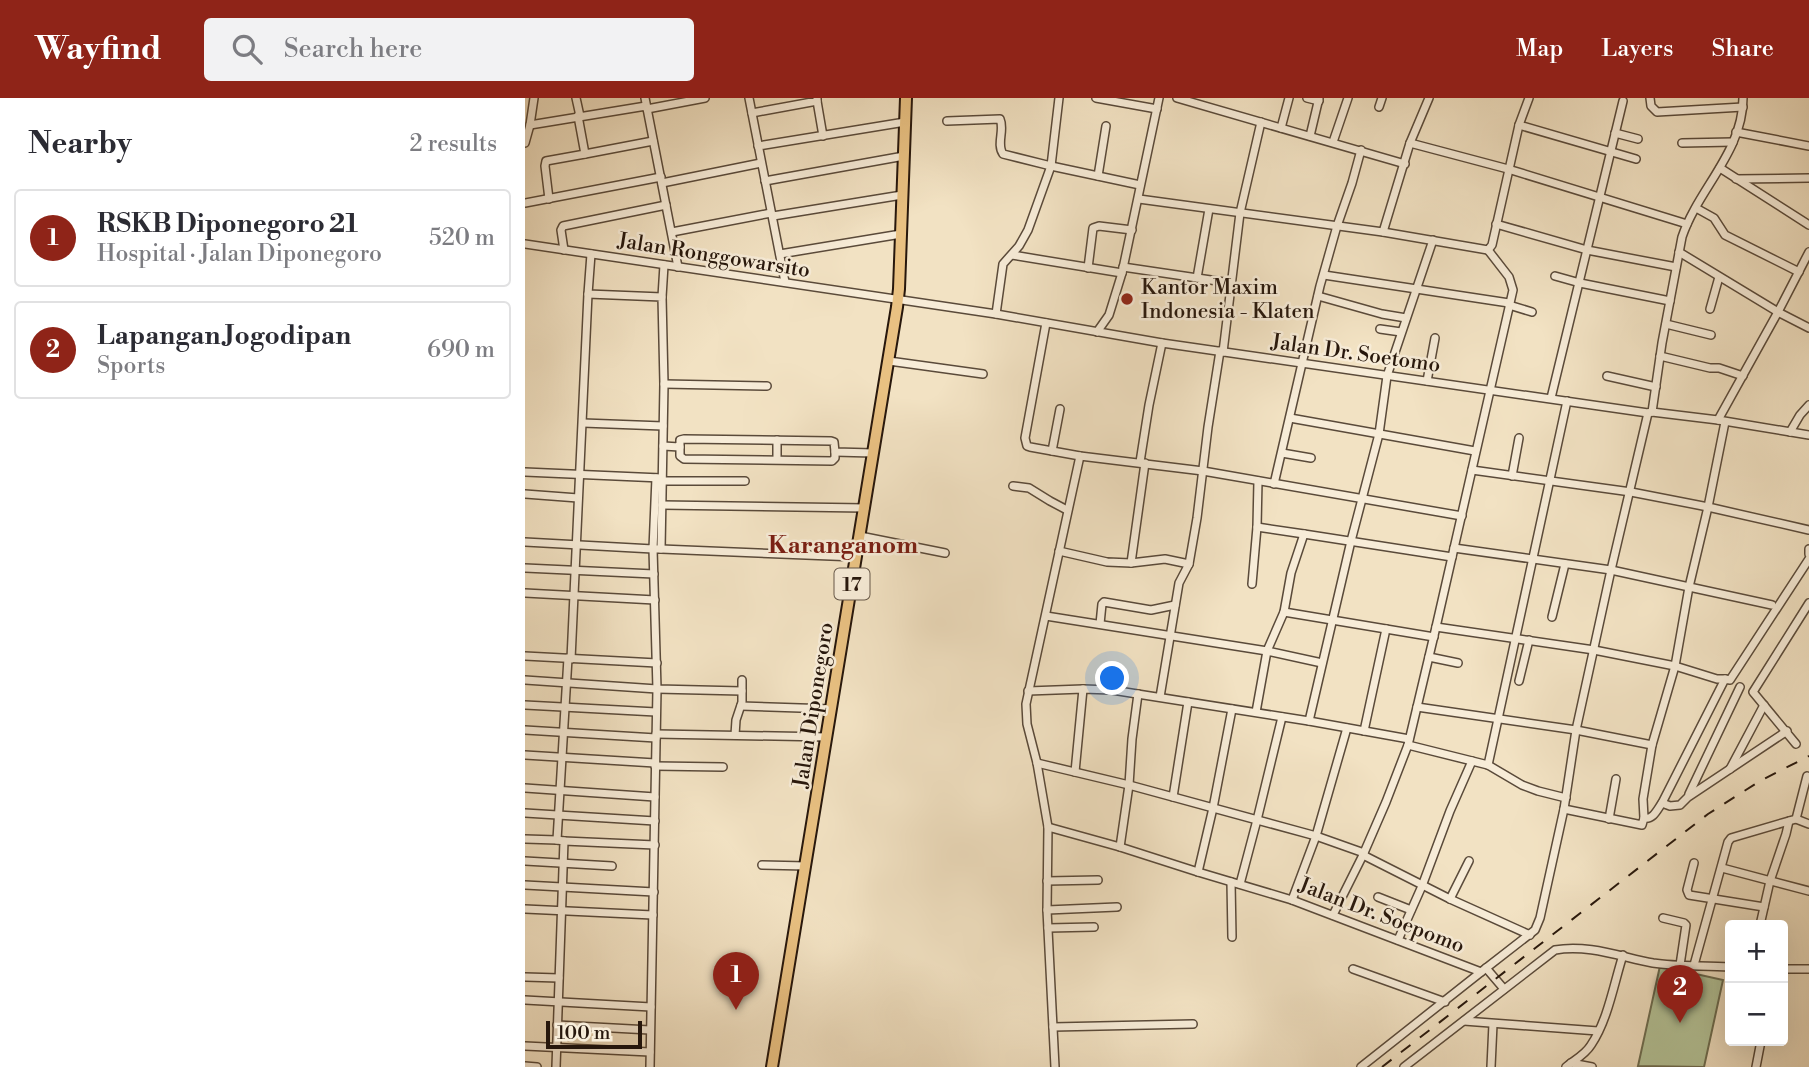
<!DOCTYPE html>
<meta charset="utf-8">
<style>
:root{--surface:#fff;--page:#f2f2f3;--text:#2b2b33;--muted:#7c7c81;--line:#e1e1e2;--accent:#8f2418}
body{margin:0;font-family:"Libre Bodoni",serif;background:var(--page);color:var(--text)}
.controls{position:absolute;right:21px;bottom:21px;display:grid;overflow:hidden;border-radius:7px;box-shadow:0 7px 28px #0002}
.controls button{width:63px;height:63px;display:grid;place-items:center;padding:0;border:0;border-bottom:2px solid var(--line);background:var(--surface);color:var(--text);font:35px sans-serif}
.scale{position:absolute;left:21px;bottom:18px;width:96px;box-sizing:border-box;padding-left:7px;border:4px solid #27170c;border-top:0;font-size:19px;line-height:24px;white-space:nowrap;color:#27170c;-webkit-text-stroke:5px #f7ecd8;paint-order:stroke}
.you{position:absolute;left:588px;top:581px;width:24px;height:24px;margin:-18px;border:5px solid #fff;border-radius:50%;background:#1a73e8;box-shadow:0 0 0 10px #1a73e833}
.badge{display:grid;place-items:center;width:46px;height:46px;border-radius:50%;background:var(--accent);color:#fff;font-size:23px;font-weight:700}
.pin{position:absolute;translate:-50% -58px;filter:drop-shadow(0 2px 4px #0008)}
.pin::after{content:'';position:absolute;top:37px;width:24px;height:21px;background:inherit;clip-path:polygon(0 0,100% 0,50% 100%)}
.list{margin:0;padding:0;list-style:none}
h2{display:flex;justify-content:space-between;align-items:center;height:91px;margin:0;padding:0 28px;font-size:30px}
h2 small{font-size:23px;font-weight:400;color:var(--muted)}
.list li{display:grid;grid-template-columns:46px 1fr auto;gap:21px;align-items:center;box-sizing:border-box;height:98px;margin:0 14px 14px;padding:0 14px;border:2px solid var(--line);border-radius:7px}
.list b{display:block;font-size:26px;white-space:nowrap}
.list p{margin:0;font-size:23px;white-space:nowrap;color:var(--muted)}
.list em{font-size:23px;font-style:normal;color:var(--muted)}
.icon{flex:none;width:38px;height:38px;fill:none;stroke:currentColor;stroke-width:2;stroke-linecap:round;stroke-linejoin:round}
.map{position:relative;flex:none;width:1284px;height:969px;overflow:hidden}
header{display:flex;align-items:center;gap:42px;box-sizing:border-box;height:98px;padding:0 35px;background:var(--accent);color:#fff}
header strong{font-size:33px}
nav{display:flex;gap:38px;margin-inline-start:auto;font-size:24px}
.search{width:490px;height:63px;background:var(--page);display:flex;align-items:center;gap:18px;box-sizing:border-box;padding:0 24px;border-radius:7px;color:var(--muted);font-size:26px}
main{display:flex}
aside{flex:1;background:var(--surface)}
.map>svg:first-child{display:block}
.garden{fill:#b4c499;stroke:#6e6e52;stroke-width:2}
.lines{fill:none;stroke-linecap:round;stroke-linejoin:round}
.minor-casing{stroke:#5a4a3a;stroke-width:10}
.highway-casing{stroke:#27170c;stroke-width:14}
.minor{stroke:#f7ecd8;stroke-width:7}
.highway{stroke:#e9c182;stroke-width:10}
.rail{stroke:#27170c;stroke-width:2;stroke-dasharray:12 12;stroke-linecap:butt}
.poi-dot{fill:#8f2418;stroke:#f7ecd8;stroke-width:2.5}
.labels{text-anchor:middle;stroke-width:5;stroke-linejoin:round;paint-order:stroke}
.shield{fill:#f7ecd8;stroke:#655749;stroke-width:2}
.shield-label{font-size:19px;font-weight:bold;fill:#27170c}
.street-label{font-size:21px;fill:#27170c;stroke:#f7ecd8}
.poi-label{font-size:21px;fill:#27170c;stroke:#f7ecd8;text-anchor:start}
.quarter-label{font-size:24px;font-weight:bold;fill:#7a1f14;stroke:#f7ecd8}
</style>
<header>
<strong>Wayfind</strong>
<div class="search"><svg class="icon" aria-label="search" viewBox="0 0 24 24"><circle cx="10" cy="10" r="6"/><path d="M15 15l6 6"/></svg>Search here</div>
<nav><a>Map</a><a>Layers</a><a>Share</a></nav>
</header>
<main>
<aside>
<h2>Nearby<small>2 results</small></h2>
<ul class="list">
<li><span class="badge">1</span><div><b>RSKB Diponegoro 21</b><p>Hospital · Jalan Diponegoro</p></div><em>520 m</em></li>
<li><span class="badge">2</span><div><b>Lapangan Jogodipan</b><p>Sports</p></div><em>690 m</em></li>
</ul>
</aside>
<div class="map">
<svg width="1284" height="969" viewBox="0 0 1284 969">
<rect width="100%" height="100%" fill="#f2e2c3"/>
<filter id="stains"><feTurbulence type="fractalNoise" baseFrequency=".00286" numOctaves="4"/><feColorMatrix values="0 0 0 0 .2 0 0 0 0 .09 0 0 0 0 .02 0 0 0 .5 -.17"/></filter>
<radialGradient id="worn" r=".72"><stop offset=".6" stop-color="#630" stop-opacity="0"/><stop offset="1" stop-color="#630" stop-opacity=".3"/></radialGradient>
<polygon class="garden" points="1135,868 1198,882 1179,969 1113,968"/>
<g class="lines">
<g class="minor-casing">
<g id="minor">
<polyline points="51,0 55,18"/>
<polyline points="120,0 153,169"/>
<polyline points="224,0 260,184"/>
<polyline points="571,0 632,11"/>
<polyline points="652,0 880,66"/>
<polyline points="782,0 794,3"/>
<polyline points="1125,0 1126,8 1132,14 1218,9"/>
<polyline points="292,3 298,38"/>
<polyline points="854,9 857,0"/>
<polyline points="122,11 180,0"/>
<polyline points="227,15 292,3 292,0"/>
<path d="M422,23L475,21C480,32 471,46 478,56L526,68L615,87"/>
<polyline points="5,27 121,8"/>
<polyline points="994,27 1111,61"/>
<polyline points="756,30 764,0"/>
<polyline points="1211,34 1284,48"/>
<polyline points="1090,35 1113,41"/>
<polyline points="785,38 794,0"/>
<polyline points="808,44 823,0"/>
<polyline points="0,45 5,27 9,0"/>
<polyline points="885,45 983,71 1162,126"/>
<polyline points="1157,45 1208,44"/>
<polyline points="233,48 380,24"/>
<polyline points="60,56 128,43"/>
<polyline points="1195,70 1284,127"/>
<polyline points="573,78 581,28"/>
<polyline points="1211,81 1284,80"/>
<polyline points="240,83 379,58"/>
<polyline points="137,85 236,65"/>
<polyline points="24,101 20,68 21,63 60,56 53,18"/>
<polyline points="614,101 858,134 963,152 967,147 994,27 1004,0"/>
<polyline points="0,105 136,79"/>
<polyline points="1171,110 1189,120 1200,137 1274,174"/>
<polyline points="248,118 377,97"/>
<polyline points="971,126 1062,152 1151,169"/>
<polyline points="147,134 246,115"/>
<polyline points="858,134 885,45 904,0"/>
<polyline points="0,146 471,216 637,245 1123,315 1127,314 1193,322 1284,337"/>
<polyline points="39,152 36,132 38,128 141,107"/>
<polyline points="1154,154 1253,214 1284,230"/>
<polyline points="66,156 63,196 137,199 139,286 136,451 128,451 132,591 125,969"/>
<polyline points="255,156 376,136"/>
<polyline points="487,157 597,175"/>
<polyline points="598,169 706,185"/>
<polyline points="563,170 568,130 574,128 607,132"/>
<polyline points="799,177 984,205"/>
<polyline points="1030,178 1055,185 1145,203"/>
<polyline points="672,180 684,111"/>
<polyline points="793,198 857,216 881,220"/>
<polyline points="137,199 139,167"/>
<polyline points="984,207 1007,214"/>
<polyline points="1185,211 1194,179"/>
<polyline points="471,216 478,166 494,148 503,132 526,68 534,0"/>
<polyline points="521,225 500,340 502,348 505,349 555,358 678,373 937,418"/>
<polyline points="1141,226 1186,237"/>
<polyline points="855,231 876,234"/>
<polyline points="572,234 584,217 597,175 634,0"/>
<polyline points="698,254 715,115 736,24"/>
<polyline points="1135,258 1185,270 1194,270 1218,278"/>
<polyline points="364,263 458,276"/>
<polyline points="1082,278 1131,289"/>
<polyline points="902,283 910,240"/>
<polyline points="139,286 242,288"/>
<polyline points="1026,300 1098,3"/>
<path d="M1127,314L1137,245L1157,139C1173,91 1218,54 1218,0"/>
<polyline points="765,320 950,353"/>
<polyline points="1193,322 1253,214 1284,154"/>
<polyline points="58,325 138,328"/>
<polyline points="1265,334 1275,317 1284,307"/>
<polyline points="138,348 155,349 155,342 159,341 306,343 309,344 310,354 348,355"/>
<polyline points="155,349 155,358 159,361 307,363 310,360 310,354"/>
<polyline points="527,353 535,311"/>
<polyline points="757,355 786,360"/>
<polyline points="252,361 252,342"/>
<polyline points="615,364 624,307 637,245"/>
<polyline points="947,372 1106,394 1183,409 1284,432"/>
<polyline points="0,374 136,380"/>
<polyline points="987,378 994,340"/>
<polyline points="137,383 220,383"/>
<polyline points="749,386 795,188 812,128 827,85 836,52"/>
<polyline points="488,388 504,390 525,403 542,412"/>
<polyline points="0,396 53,400"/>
<polyline points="137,407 340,410"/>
<polyline points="732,429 779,436"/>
<polyline points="335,438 420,455"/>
<polyline points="0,444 128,451 131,380"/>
<polyline points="929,450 1086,472 1247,507"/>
<polyline points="136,451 331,459"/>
<polyline points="1284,451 1284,456"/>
<polyline points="534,453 582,464 606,465 640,461 664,466"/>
<polyline points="606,465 620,365"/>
<polyline points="0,470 129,476"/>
<polyline points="727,486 732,429 733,383"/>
<polyline points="0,495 130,502"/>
<polyline points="759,514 909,539"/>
<polyline points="521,518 742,553 797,565"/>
<polyline points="1027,519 1040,466"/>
<polyline points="575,526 577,506 579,504 626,512 650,507"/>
<polyline points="911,529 1069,552 1150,568 1192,581 1200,581"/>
<polyline points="0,558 132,565"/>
<polyline points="904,559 933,565"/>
<path d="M46,561C51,439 58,318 63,196"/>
<polyline points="0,582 132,591 217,593"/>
<polyline points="994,583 1004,542"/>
<polyline points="503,593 558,591 587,592 784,623 884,641"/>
<polyline points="635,599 654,485 664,466 672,420 683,329 695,253"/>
<polyline points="0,607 131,614"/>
<polyline points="216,608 306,611"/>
<polyline points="892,609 1051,632 1127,647"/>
<polyline points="731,614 742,553 759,514 766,475 779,436 927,459"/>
<polyline points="784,623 826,443 854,336 862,278 908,142"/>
<polyline points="0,632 131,640"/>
<polyline points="839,633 861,531"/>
<polyline points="131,636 302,639"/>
<polyline points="210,637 211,622 217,604 217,582"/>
<polyline points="1271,646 1228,594 1284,505"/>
<polyline points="883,647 963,667 997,687 1013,693 1041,700"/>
<polyline points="0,657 130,665"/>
<polyline points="512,665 604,687 791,738 839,755"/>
<polyline points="963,667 1042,303"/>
<polyline points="130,668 198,669"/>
<polyline points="1205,671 1239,607"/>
<polyline points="550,674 558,591"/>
<polyline points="0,690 130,699"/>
<polyline points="1164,696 1215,589"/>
<polyline points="648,699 663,604"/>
<polyline points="1137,705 1145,708 1155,707 1163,699 1262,633"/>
<path d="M1039,711L1117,727L1119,720C1128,722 1132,712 1137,705L1200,581L1205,582L1284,461"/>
<polyline points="0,715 130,723"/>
<polyline points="1119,720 1118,701 1127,647 1150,568 1164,489 1183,409 1200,324"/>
<polyline points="1084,721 1091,681"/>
<polyline points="1271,721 1284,726"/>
<polyline points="523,729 512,665 502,626 501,606 555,358"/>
<polyline points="0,741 32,742"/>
<polyline points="39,743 130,747"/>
<polyline points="595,749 604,687 607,641 613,596"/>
<polyline points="838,757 925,801 1005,837"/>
<polyline points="0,763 87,768"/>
<polyline points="1169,765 1162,792 1164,797 1239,809"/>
<polyline points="237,767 281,768"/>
<polyline points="1197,770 1284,793"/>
<polyline points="673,774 688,710 707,611"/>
<polyline points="522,783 573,782"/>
<polyline points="706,784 707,839"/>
<polyline points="715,786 732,722 757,619"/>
<polyline points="0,787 129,794"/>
<polyline points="853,799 886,812"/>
<polyline points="925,801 944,763"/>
<polyline points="767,802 791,738 822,630"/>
<polyline points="0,811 128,817"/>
<polyline points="522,812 592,809"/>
<polyline points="808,817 838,757 861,704 883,647 911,529 988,192 984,179 963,152"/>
<polyline points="1138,820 1159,825 1161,827 1155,867"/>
<polyline points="1235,827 1245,783 1261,736 1264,723 1271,721 1282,678"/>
<polyline points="523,830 569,829"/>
<polyline points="873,842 897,788 925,713 947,663"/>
<polyline points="1169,867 1203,744 1206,740 1264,723"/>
<polyline points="961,870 979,891"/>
<polyline points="828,871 920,904"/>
<polyline points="1258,871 1284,871"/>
<polyline points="0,879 34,880"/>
<polyline points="0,902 126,909"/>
<polyline points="939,923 1073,933"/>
<polyline points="32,927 125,932"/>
<polyline points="528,929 668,926"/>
<polyline points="0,948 125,954"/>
<polyline points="1046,965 1067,969"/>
<polyline points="0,968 12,969"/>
<polyline points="31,969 39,743 32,742 43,560"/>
<polyline points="530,969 522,812 523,729 595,749 673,774 767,802 956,874 1010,832 1015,820 1039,711 1051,632 1086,472 1123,315"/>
<polyline points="836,969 956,874"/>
<path d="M879,969L1030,852C1063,846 1096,859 1128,865C1153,869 1180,867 1205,869"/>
<polyline points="966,969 968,926"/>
<path d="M1041,969C1049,962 1060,957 1066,947C1083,922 1089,885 1098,857"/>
<polyline points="1231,969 1236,943"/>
</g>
</g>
<g class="highway-casing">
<polyline id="highway" points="247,969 372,209 374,191 381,0"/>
</g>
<use href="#minor" class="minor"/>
<use href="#highway" class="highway"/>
<polyline class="rail" points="857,969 1183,716 1235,683 1284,658"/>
</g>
<circle class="poi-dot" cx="602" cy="201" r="7"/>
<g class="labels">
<rect class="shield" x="309.5" y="470.5" width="35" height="31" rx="5"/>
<g class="shield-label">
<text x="327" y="493">17</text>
</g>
<g class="street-label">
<text transform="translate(189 157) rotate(9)" y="7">Jalan Ronggowarsito</text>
<text transform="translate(831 255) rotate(8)" y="7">Jalan Dr. Soetomo</text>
<text transform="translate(288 607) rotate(-81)" y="7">Jalan Diponegoro</text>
<text transform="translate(857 817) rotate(21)" y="7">Jalan Dr. Soepomo</text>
</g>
<g class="poi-label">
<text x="616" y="196">Kantor Maxim<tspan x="616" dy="24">Indonesia - Klaten</tspan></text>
</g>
<g class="quarter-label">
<text x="318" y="455">Karanganom</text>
</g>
</g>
<rect width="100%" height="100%" filter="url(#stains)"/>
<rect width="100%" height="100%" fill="url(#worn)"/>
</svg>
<div class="controls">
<button>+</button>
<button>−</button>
</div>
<div class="scale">100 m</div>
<div class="you"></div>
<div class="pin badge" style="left:211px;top:912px">1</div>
<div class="pin badge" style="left:1155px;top:925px">2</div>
</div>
</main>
